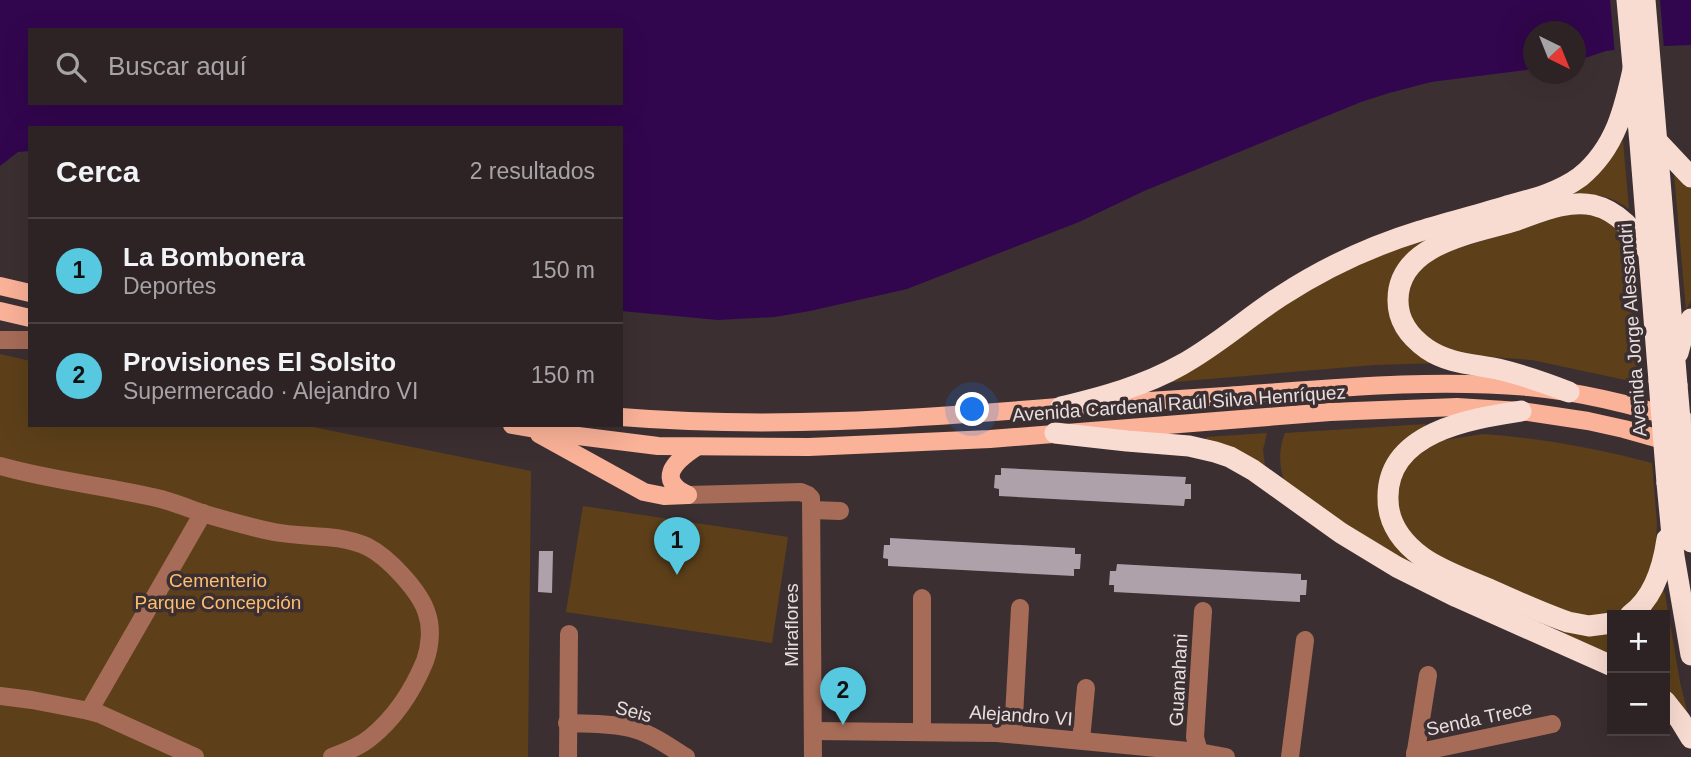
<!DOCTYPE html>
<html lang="es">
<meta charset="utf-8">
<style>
:root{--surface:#2d2325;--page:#392f32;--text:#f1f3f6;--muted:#a7a4a7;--line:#484042;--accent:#56c9e1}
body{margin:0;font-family:Helvetica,sans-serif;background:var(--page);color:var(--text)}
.controls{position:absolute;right:21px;bottom:21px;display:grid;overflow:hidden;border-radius:0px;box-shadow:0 7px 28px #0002}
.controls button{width:63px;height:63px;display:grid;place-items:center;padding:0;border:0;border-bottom:2px solid var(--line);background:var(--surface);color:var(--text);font:35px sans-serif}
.compass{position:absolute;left:1523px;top:21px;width:63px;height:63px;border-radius:50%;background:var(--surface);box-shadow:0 7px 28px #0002;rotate:137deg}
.you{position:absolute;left:973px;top:410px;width:24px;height:24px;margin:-18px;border:5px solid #fff;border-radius:50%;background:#1a73e8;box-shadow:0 0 0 10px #1a73e833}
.badge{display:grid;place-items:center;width:46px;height:46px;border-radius:50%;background:var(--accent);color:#111;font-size:23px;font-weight:700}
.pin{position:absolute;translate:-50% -58px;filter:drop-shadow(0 2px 4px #0008)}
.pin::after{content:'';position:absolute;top:37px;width:24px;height:21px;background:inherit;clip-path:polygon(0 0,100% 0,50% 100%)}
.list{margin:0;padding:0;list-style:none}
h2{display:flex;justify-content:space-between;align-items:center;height:91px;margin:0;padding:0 28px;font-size:30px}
h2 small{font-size:23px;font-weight:400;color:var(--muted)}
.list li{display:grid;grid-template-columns:46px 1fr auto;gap:21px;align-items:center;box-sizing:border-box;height:105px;padding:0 28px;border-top:2px solid var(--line)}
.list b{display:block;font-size:26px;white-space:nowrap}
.list p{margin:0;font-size:23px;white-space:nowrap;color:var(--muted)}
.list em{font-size:23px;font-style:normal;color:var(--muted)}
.icon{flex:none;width:38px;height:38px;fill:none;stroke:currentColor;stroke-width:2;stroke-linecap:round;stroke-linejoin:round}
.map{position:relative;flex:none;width:1691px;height:757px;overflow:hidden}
.search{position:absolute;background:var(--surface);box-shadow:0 7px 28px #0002;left:28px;top:28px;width:595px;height:77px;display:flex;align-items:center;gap:18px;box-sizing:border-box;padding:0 24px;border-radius:0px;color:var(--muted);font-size:26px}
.panel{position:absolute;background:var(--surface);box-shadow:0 7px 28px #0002;left:28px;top:126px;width:595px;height:301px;border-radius:0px}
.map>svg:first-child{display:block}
.green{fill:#5d401a}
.water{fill:#32064e;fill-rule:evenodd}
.pier{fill:#3c2f31}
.building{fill:#aea1aa}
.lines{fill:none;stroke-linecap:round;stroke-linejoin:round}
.minor{stroke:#a66c57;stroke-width:18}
.major{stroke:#fab298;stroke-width:18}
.highway{stroke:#f9dcd1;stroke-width:21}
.highway-bridge{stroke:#f9dcd1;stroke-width:21}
.labels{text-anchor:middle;stroke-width:7;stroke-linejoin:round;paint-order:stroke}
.street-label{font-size:19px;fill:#e6dedf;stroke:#3c2f31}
.park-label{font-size:19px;fill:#fcbe6f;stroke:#3c2f31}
</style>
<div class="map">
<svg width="1691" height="757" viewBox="0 0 1691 757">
<rect width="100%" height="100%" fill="#3c2f31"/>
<g class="green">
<path d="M1622,141H1623L1629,209C1606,192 1588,193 1561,198L1614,153Z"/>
<polygon points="1674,173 1691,189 1691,300 1686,311"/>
<polygon points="1569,214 1596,214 1626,235 1632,248 1644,384 1532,360 1463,355 1434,346 1406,312 1409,288 1420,269 1443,253"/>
<path d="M1442,233L1392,295L1441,363L1374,365L1162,383C1220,347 1276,307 1337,275C1370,258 1406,246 1442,233Z"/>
<polygon points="0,354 30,361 30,425 303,425 531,471 528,757 0,757"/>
<path d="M1426,424L1424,430L1380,478L1378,490L1379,511L1386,531L1419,569L1390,554L1285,483C1279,466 1278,451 1285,433Z"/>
<polygon points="1267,433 1263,450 1265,466 1206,440 1206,437"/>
<path d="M1483,434C1540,438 1596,448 1652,463L1657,524L1655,557L1649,581L1624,611L1614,615L1594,618L1560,611L1444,560L1421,546L1401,524L1396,492L1406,466L1423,451L1444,440Z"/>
<polygon points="583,506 788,537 772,643 566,612"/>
<polygon points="1662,588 1665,594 1680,682 1687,711 1685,713 1665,688 1665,615 1644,615"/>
<polygon points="1562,630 1591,635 1612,633 1612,655 1561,632"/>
</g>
<path class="water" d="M0,0H1691V45L1639,47L1606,51L1576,61V32H1534L1533,69L1431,82L1389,93L1361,102L1144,191L1079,222L907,289L810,311L775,317L718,320L621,311V128H30V151L18,152L0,166ZM30,30H621V103H30Z"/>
<polygon class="pier" points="1610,0 1660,0 1664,49 1615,54"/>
<g class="building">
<polygon points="1001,468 1186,477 1185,484 1191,484 1191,499 1185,499 1184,506 999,496 999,489 994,488 995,475 1001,475"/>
<polygon points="890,538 1075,548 1075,554 1081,554 1080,569 1074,569 1074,576 888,566 888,559 883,558 884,545 890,545"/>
<polygon points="539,551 553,551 552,593 538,592"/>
<polygon points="1117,564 1301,574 1301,580 1307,580 1306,595 1300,595 1300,602 1114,592 1114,585 1109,585 1110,571 1116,571"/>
</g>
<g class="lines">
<g class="minor">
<polyline points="0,340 30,340"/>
<path d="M0,466C52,481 108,486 161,499C175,503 188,508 202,513C225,520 250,527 274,532C305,538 338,533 368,547C388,557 421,592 427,614C432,628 430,647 425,661C413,690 395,718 370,738C359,747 345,752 332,757"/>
<polyline points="688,495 801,492 808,495 811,498 813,757"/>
<polyline points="812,510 840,511"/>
<polyline points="0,696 32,700 89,711 203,513"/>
<polyline points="89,711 100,714 195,757"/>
<path d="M567,723C588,724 610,723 630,728C651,733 668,746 686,757"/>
<polyline points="813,731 997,733 1199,752 1226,757"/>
<polyline points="922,732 922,598"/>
<polyline points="1013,734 1020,608"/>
<polyline points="1081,740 1086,688"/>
<polyline points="1415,753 1552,724"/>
<polyline points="568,757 569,634"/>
<polyline points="1199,757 1199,752 1195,737 1203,611"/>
<polyline points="1290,757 1305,640"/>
<polyline points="1415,757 1428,675"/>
</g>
<g class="major">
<polyline points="0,286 30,293"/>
<polyline points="0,311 30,318"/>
<path d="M621,417C767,429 912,419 1058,407C1114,403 1170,400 1225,396C1326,389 1427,378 1528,387C1583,392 1638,406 1691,423"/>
<polyline points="512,425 570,435 658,446 809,447 990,439 1330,412 1457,407 1521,411 1588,421 1624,429 1674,443"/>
<polyline points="539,434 644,492 664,496 688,495"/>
<path d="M688,495C656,480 674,462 695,448"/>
</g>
<g class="highway">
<polyline points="1627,0 1640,143 1659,381"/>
<polyline points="1645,0 1677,385"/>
<polyline points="1657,141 1691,177"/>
<polyline points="1678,353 1682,338 1691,319"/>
<path d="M1569,392C1546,383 1523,375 1498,369C1474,364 1449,364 1427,349C1410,337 1398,321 1398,301C1397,245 1470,234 1511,222C1536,214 1566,199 1593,205C1619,211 1635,232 1649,253"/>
<path d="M1061,407C1102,397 1144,386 1181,365C1216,346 1247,318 1281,296C1324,268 1371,246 1420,231C1449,222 1478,215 1507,206C1533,199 1558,193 1580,177C1616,148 1625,107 1634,65"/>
<path d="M1521,411C1470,419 1386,432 1388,499C1388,524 1403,543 1422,557C1440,570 1463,578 1484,587C1512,599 1539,612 1568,622L1589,626L1612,623"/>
<polyline points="1055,433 1127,441 1189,446 1215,452 1230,457 1253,470 1341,533 1397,567 1457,597 1612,666"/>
<polyline points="1667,483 1674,556 1691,655"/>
<polyline points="1686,489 1691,542"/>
<path d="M1630,615C1654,598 1663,567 1667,539"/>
<polyline points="1665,701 1680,720 1691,738"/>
</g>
<g class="highway-bridge">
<polyline points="1659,381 1667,483"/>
<polyline points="1677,385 1686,489"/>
</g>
</g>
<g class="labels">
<g class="street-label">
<text transform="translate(1632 330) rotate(-94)" y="7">Avenida Jorge Alessandri</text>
<text transform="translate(1179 403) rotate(-4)" y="7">Avenida Cardenal Raúl Silva Henríquez</text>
<text transform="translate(791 625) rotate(-90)" y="7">Miraflores</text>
<text transform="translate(1178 680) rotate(-87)" y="7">Guanahani</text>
<text transform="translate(634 711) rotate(15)" y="7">Seis</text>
<text transform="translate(1021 715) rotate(4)" y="7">Alejandro VI</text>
<text transform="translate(1479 718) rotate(-12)" y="7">Senda Trece</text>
</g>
<g class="park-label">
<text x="218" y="587">Cementerio<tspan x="218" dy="22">Parque Concepción</tspan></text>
</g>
</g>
</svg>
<div class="controls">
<button>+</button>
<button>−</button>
</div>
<svg class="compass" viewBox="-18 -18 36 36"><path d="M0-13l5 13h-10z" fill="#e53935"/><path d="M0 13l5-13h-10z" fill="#a7a4a7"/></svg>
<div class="you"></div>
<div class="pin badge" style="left:677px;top:575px">1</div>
<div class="pin badge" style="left:843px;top:725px">2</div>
<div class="search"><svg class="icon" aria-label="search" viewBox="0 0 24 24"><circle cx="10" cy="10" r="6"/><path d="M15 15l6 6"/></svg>Buscar aquí</div>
<section class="panel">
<h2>Cerca<small>2 resultados</small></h2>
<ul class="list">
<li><span class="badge">1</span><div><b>La Bombonera</b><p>Deportes</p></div><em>150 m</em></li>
<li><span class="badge">2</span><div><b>Provisiones El Solsito</b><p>Supermercado · Alejandro VI</p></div><em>150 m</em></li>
</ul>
</section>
</div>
